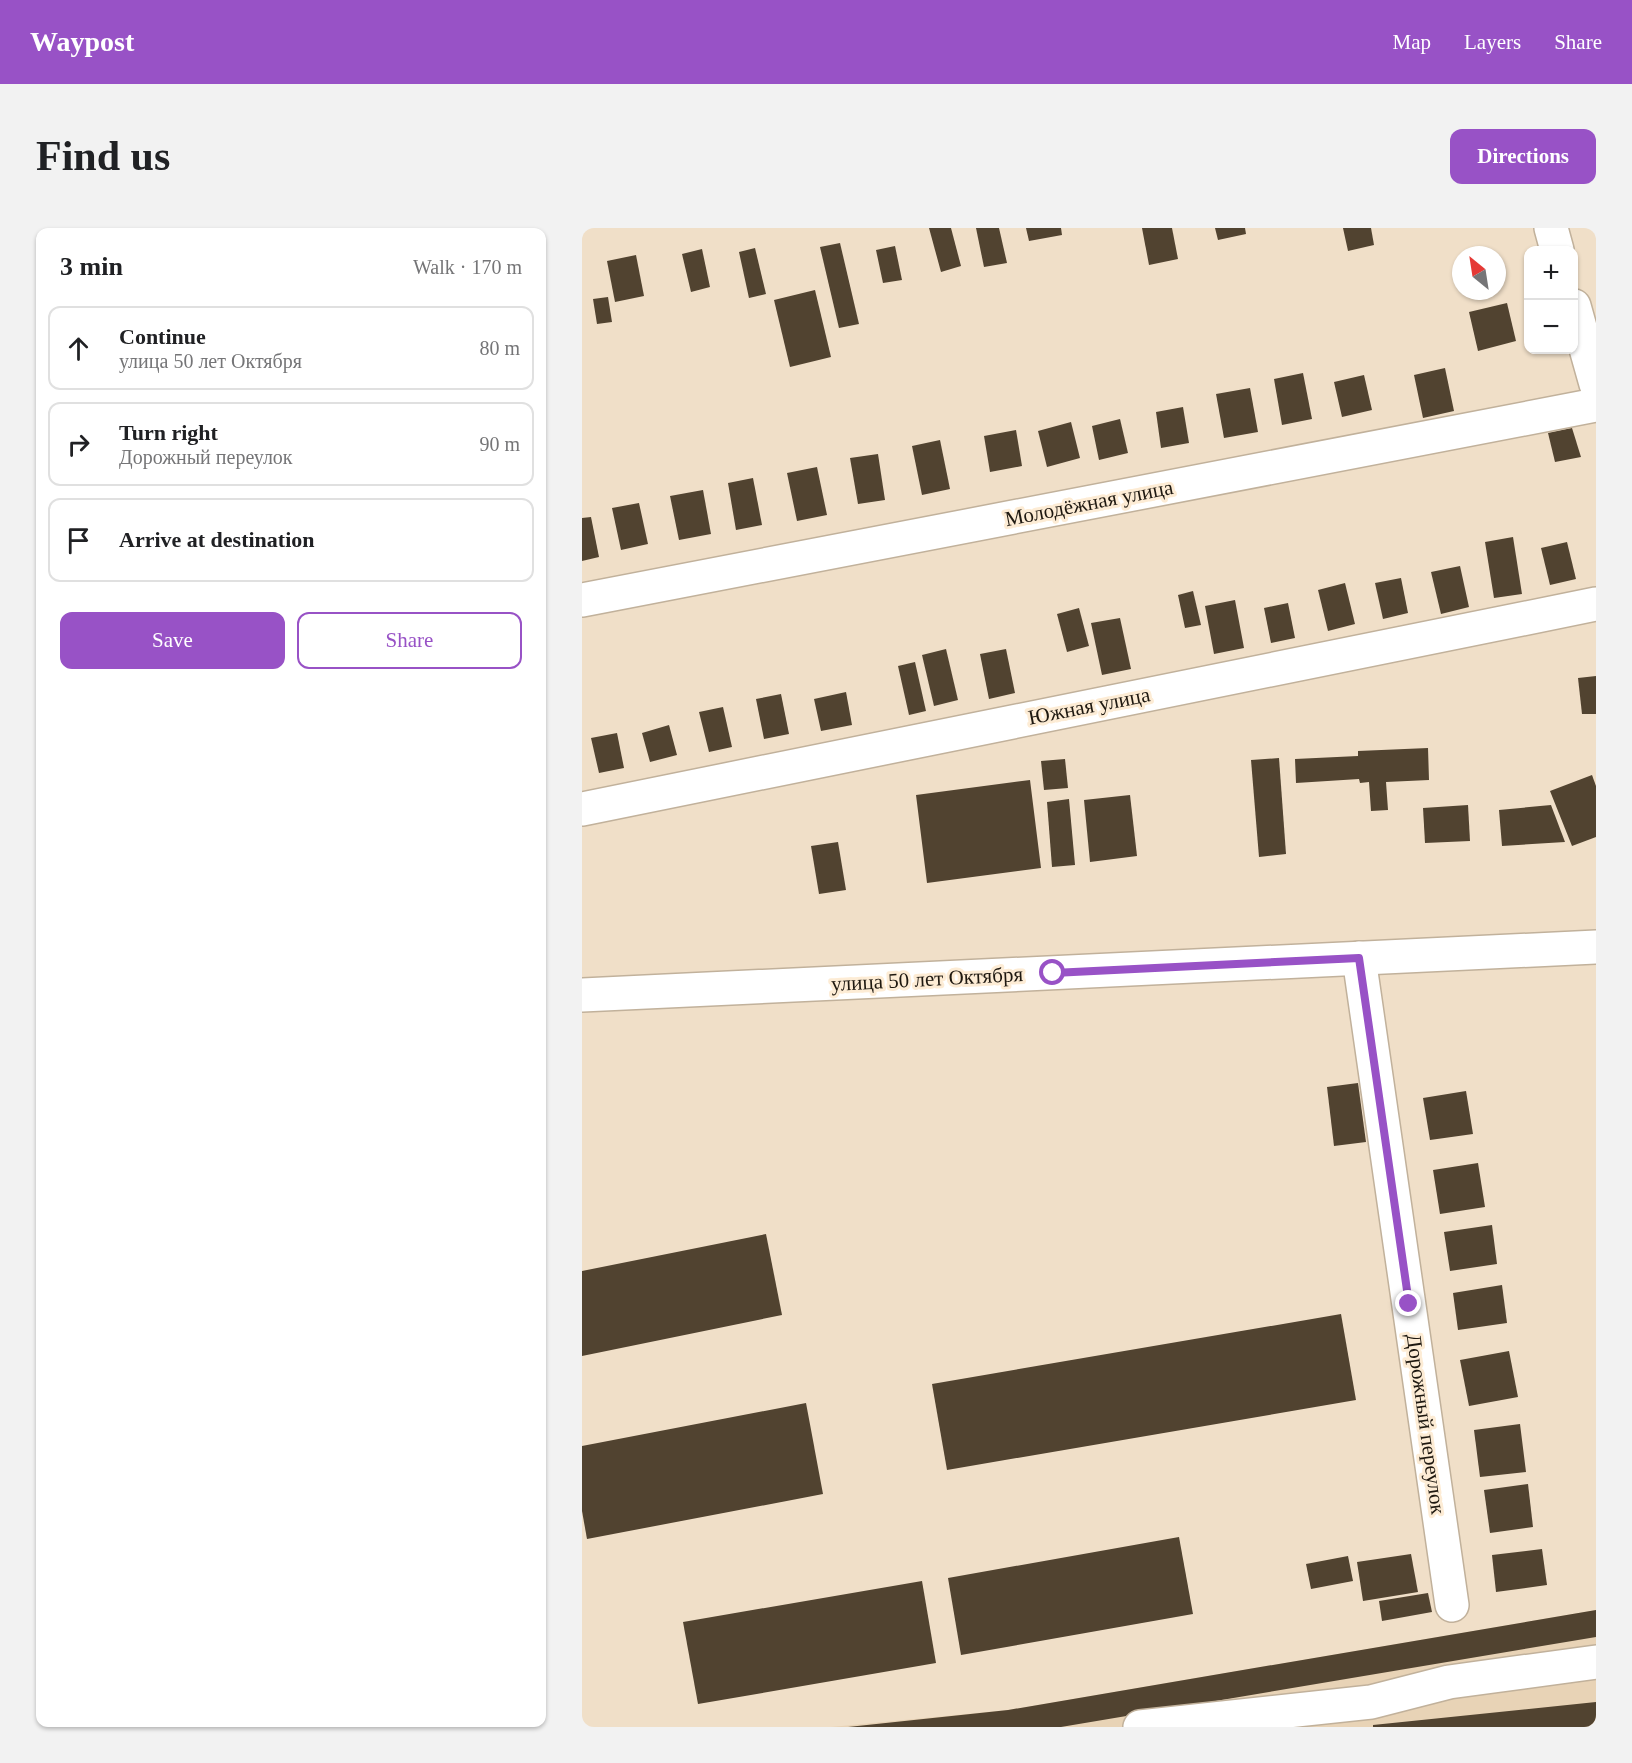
<!DOCTYPE html>
<meta charset="utf-8">
<style>
:root{--surface:#fff;--page:#f2f2f2;--text:#202124;--muted:#757577;--line:#e0e0e0;--accent:#9852c6}
body{margin:0;font-family:"Times New Roman",serif;background:var(--page);color:var(--text)}
.controls{position:absolute;right:18px;top:18px;display:grid;overflow:hidden;border-radius:12px;box-shadow:0 2px 4px #0004}
.controls button{width:54px;height:54px;display:grid;place-items:center;padding:0;border:0;border-bottom:2px solid var(--line);background:var(--surface);color:var(--text);font:30px sans-serif}
.compass{position:absolute;left:870px;top:18px;width:54px;height:54px;border-radius:50%;background:var(--surface);box-shadow:0 2px 4px #0004;rotate:330deg}
.stop{position:absolute;width:18px;height:18px;margin:-14px;border:4px solid #9852c6;border-radius:50%;background:#fff}
.stop.end{background:#9852c6;border-color:#fff;box-shadow:0 2px 6px #0008}
.list{margin:0;padding:0;list-style:none}
h2{display:flex;justify-content:space-between;align-items:center;height:78px;margin:0;padding:0 24px;font-size:26px}
h2 small{font-size:20px;font-weight:400;color:var(--muted)}
.list li{display:grid;grid-template-columns:39px 1fr auto;gap:18px;align-items:center;box-sizing:border-box;height:84px;margin:0 12px 12px;padding:0 12px;border:2px solid var(--line);border-radius:12px}
.list b{display:block;font-size:22px;white-space:nowrap}
.list p{margin:0;font-size:20px;white-space:nowrap;color:var(--muted)}
.list em{font-size:20px;font-style:normal;color:var(--muted)}
.actions{display:flex;gap:12px;padding:18px 24px}
.actions a{flex:1;padding:14px 0;border:2px solid var(--accent);border-radius:12px;text-align:center;font-size:21px;color:var(--accent)}
.actions .main{background:var(--accent);color:#fff}
.icon{flex:none;width:33px;height:33px;fill:none;stroke:currentColor;stroke-width:2;stroke-linecap:round;stroke-linejoin:round}
.map{position:relative;flex:none;width:1014px;height:1499px;overflow:hidden;border-radius:12px}
header{display:flex;align-items:center;gap:36px;box-sizing:border-box;height:84px;padding:0 30px;background:var(--accent);color:#fff}
header strong{font-size:28px}
nav{display:flex;gap:33px;margin-inline-start:auto;font-size:21px}
.intro{display:flex;align-items:center;justify-content:space-between;box-sizing:border-box;height:144px;padding:0 36px}
h1{margin:0;font-size:42px}
.button{padding:15px 27px;border-radius:12px;background:var(--accent);color:#fff;font-size:21px;font-weight:700}
main{display:flex;gap:36px;padding:0 36px}
aside{flex:1;background:var(--surface);border-radius:12px;box-shadow:0 2px 4px #0004}
.map>svg:first-child{display:block}
.built{fill:#e8d3b6}
.building{fill:#514330}
.lines{fill:none;stroke-linecap:round;stroke-linejoin:round}
.minor-casing{stroke:#c1b19b;stroke-width:36}
.major-casing{stroke:#c1b19b;stroke-width:36}
.minor{stroke:#fff;stroke-width:33}
.major{stroke:#fff;stroke-width:33}
.route{stroke:#9852c6;stroke-width:8}
.labels{text-anchor:middle;stroke-width:6;stroke-linejoin:round;paint-order:stroke}
.street-label{font-size:21px;fill:#1e1810;stroke:#fdecd5}
</style>
<header>
<strong>Waypost</strong>
<nav><a>Map</a><a>Layers</a><a>Share</a></nav>
</header>
<div class="intro"><h1>Find us</h1><a class="button">Directions</a></div>
<main>
<aside>
<h2>3 min<small>Walk · 170 m</small></h2>
<ul class="list">
<li><svg class="icon" aria-label="ahead" viewBox="0 0 24 24"><path d="M12 20V5M6 11l6-6 6 6"/></svg><div><b>Continue</b><p>улица 50 лет Октября</p></div><em>80 m</em></li>
<li><svg class="icon" aria-label="right" viewBox="0 0 24 24"><path d="M7 20v-9h11M14 6l5 5-5 5"/></svg><div><b>Turn right</b><p>Дорожный переулок</p></div><em>90 m</em></li>
<li><svg class="icon" aria-label="arrive" viewBox="0 0 24 24"><path d="M6 21V4h12l-3 4 3 4H6"/></svg><div><b>Arrive at destination</b></div></li>
</ul>
<div class="actions"><a class="main">Save</a><a>Share</a></div>
</aside>
<div class="map">
<svg width="1014" height="1499" viewBox="0 0 1014 1499">
<rect width="100%" height="100%" fill="#f0dfc8"/>
<polygon class="built" points="1014,1382 1014,1499 249,1499 426,1482"/>
<g class="building">
<polygon points="347,0 369,0 379,38 359,44"/>
<polygon points="394,0 417,0 425,35 402,39"/>
<polygon points="444,0 479,0 480,7 447,13"/>
<polygon points="560,0 590,0 596,31 567,37"/>
<polygon points="633,0 663,0 664,6 636,12"/>
<polygon points="761,0 789,0 792,17 766,23"/>
<polygon points="258,15 277,96 257,100 238,19"/>
<polygon points="313,18 320,52 301,55 294,22"/>
<polygon points="173,20 184,66 167,70 157,24"/>
<polygon points="120,21 128,59 109,64 100,26"/>
<polygon points="54,27 62,68 33,74 25,33"/>
<polygon points="233,62 249,129 208,139 192,72"/>
<polygon points="26,69 30,94 15,96 11,71"/>
<polygon points="925,75 934,113 896,123 887,84"/>
<polygon points="863,140 872,183 841,190 832,147"/>
<polygon points="721,145 730,191 700,197 692,151"/>
<polygon points="782,147 790,182 760,189 752,154"/>
<polygon points="668,160 676,204 642,210 634,166"/>
<polygon points="601,179 607,215 579,220 574,184"/>
<polygon points="538,191 546,225 517,232 510,198"/>
<polygon points="489,194 498,230 465,239 456,203"/>
<polygon points="990,200 999,229 973,234 966,205"/>
<polygon points="434,202 440,238 408,244 402,208"/>
<polygon points="358,212 368,261 340,267 330,218"/>
<polygon points="296,226 303,272 276,276 268,230"/>
<polygon points="235,239 245,287 215,293 205,245"/>
<polygon points="171,250 180,297 154,302 146,255"/>
<polygon points="121,262 129,306 97,312 88,268"/>
<polygon points="57,275 66,316 39,322 30,280"/>
<polygon points="9,289 17,329 0,333 0,290"/>
<polygon points="931,309 940,366 912,370 903,314"/>
<polygon points="985,314 994,351 968,357 959,320"/>
<polygon points="878,338 887,379 859,386 849,344"/>
<polygon points="819,350 826,385 801,391 793,355"/>
<polygon points="763,355 773,396 746,403 736,362"/>
<polygon points="611,363 619,397 603,400 596,367"/>
<polygon points="653,372 662,420 632,426 623,378"/>
<polygon points="706,375 713,410 689,415 682,380"/>
<polygon points="497,380 507,418 485,424 475,386"/>
<polygon points="538,390 549,441 520,447 509,395"/>
<polygon points="364,421 376,472 352,478 340,427"/>
<polygon points="424,421 433,465 407,471 398,426"/>
<polygon points="333,434 344,483 327,487 316,438"/>
<polygon points="1014,448 1014,486 1000,486 996,450"/>
<polygon points="264,464 270,497 239,503 232,471"/>
<polygon points="199,466 207,506 182,511 174,471"/>
<polygon points="141,479 150,519 127,524 117,484"/>
<polygon points="87,497 95,527 68,534 60,505"/>
<polygon points="35,505 42,540 17,545 9,510"/>
<polygon points="846,520 847,552 804,554 806,582 789,583 787,554 778,555 777,551 714,555 713,531 776,528 776,523"/>
<polygon points="697,530 704,626 677,629 669,532"/>
<polygon points="483,531 486,560 462,562 459,533"/>
<polygon points="1010,547 1014,558 1014,609 990,618 968,563"/>
<polygon points="448,552 459,640 345,655 334,567"/>
<polygon points="548,567 555,628 508,634 502,572"/>
<polygon points="487,571 493,637 470,639 465,574"/>
<polygon points="886,577 888,613 843,615 841,580"/>
<polygon points="969,577 983,614 920,618 917,582"/>
<polygon points="256,614 264,662 237,666 229,618"/>
<polygon points="776,855 784,914 752,918 745,859"/>
<polygon points="884,863 891,906 848,912 841,870"/>
<polygon points="896,935 903,979 858,986 851,942"/>
<polygon points="910,997 915,1036 868,1043 862,1004"/>
<polygon points="184,1006 200,1087 0,1128 0,1043"/>
<polygon points="920,1057 925,1095 876,1102 871,1065"/>
<polygon points="759,1086 774,1172 365,1242 350,1156"/>
<polygon points="927,1123 936,1169 887,1178 878,1132"/>
<polygon points="224,1175 241,1266 5,1311 0,1283 0,1218"/>
<polygon points="938,1196 944,1244 898,1249 892,1202"/>
<polygon points="946,1256 951,1299 908,1305 902,1262"/>
<polygon points="597,1309 611,1386 379,1427 366,1350"/>
<polygon points="960,1321 965,1357 914,1364 910,1327"/>
<polygon points="829,1326 836,1364 781,1373 775,1334"/>
<polygon points="766,1328 771,1353 729,1361 724,1336"/>
<polygon points="340,1353 354,1435 116,1476 101,1394"/>
<polygon points="846,1365 850,1384 800,1393 797,1373"/>
<polygon points="1014,1382 1014,1409 479,1499 266,1499 426,1482"/>
<polygon points="1014,1474 1014,1499 791,1499 791,1497"/>
</g>
<g class="lines">
<g class="minor-casing">
<g id="minor">
<polyline points="969,0 975,22"/>
<polyline points="992,78 1014,156"/>
<polyline points="0,372 1014,177"/>
<polyline points="0,581 1014,376"/>
<polyline points="777,730 870,1377"/>
<polyline points="558,1499 789,1474 867,1454 1014,1434"/>
</g>
</g>
<g class="major-casing">
<polyline id="major" points="0,767 1014,719"/>
</g>
<use href="#minor" class="minor"/>
<use href="#major" class="major"/>
</g>
<g class="lines">
<polyline class="route" points="471,745 777,730 827,1076"/>
</g>
<g class="labels">
<g class="street-label">
<text transform="translate(507 275) rotate(-11)" y="7">Молодёжная улица</text>
<text transform="translate(507 478) rotate(-11)" y="7">Южная улица</text>
<text transform="translate(345 751) rotate(-3)" y="7">улица 50 лет Октября</text>
<text transform="translate(844 1196) rotate(82)" y="7">Дорожный переулок</text>
</g>
</g>
</svg>
<div class="controls">
<button>+</button>
<button>−</button>
</div>
<svg class="compass" viewBox="-18 -18 36 36"><path d="M0-13l5 13h-10z" fill="#e53935"/><path d="M0 13l5-13h-10z" fill="#757577"/></svg>
<div class="stop" style="left:471px;top:745px"></div>
<div class="stop end" style="left:827px;top:1076px"></div>
</div>
</main>
